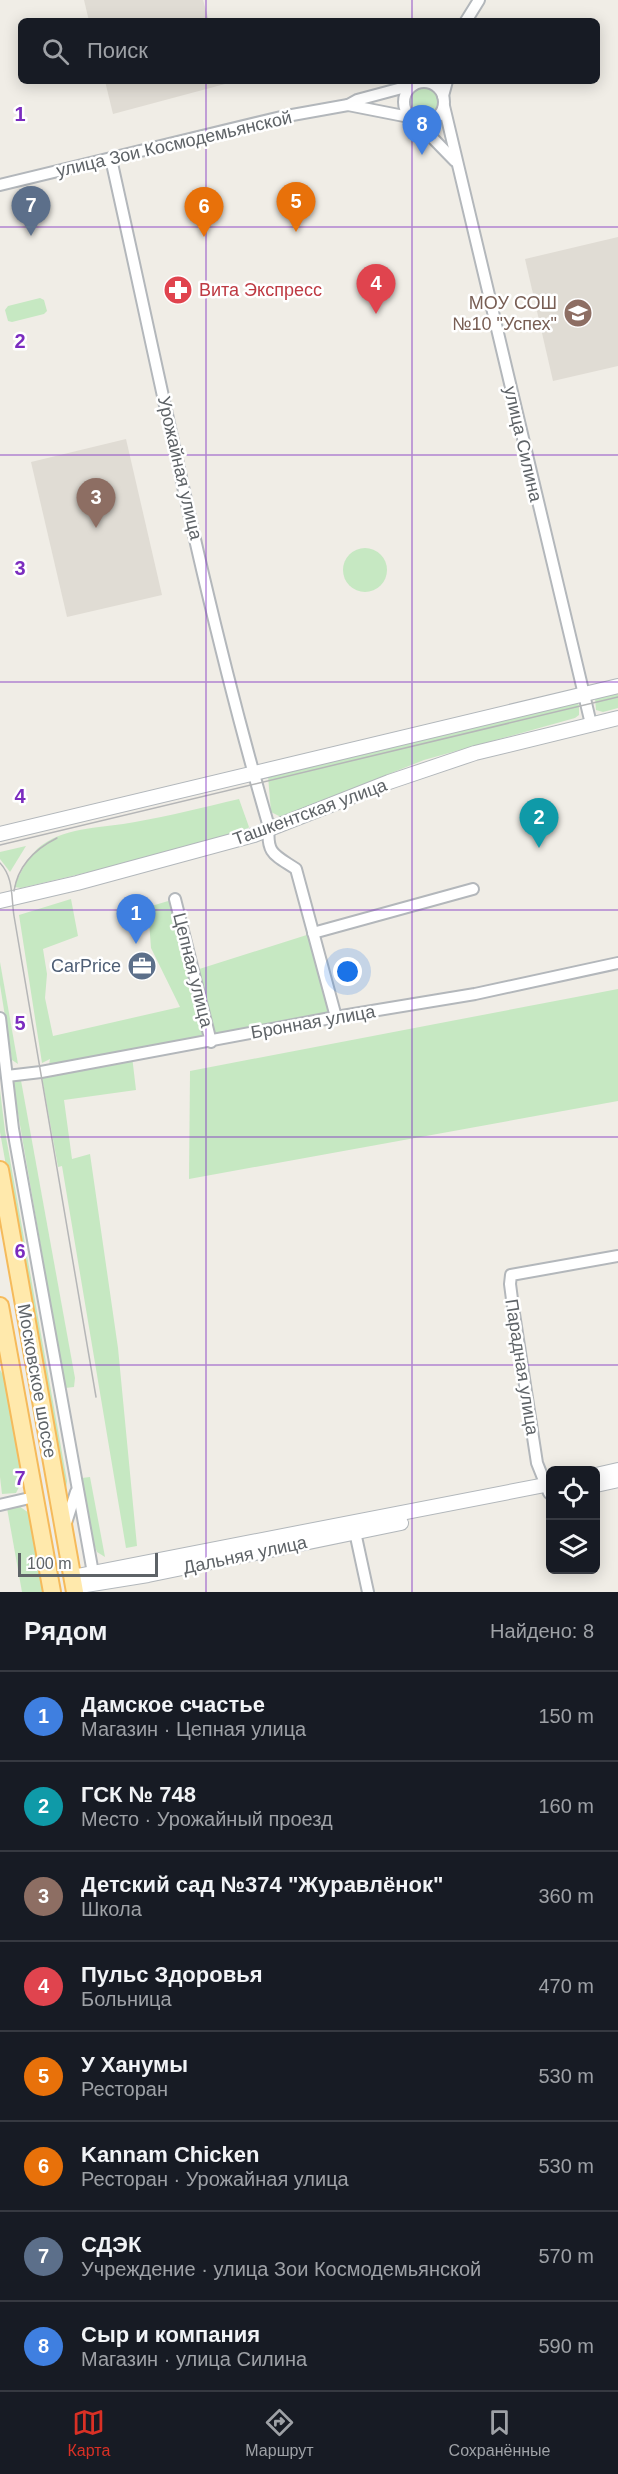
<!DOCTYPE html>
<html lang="ru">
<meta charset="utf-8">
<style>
:root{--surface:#171b24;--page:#242831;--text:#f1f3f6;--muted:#9ea1a6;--line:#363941;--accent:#d93025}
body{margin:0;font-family:Arial,sans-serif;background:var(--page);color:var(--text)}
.controls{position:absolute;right:18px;bottom:18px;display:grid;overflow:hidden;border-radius:9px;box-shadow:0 3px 15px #0003}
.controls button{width:54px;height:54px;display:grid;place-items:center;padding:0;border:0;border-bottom:2px solid var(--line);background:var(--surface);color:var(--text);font:30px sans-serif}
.scale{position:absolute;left:18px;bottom:15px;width:140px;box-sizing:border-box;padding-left:6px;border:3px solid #5e6367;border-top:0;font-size:16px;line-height:21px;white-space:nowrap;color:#5e6367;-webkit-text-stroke:4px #fff;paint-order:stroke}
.you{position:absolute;left:348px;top:972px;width:21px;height:21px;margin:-15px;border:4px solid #fff;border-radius:50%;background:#1a73e8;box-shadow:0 0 0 9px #1a73e833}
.badge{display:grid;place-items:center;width:39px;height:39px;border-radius:50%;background:var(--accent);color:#fff;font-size:20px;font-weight:700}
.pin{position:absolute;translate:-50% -50px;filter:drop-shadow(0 2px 3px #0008)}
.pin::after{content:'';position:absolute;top:32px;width:21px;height:18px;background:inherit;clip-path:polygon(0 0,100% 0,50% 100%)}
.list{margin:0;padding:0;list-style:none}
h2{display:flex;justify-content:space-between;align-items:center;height:78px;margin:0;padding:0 24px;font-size:26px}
h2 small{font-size:20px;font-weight:400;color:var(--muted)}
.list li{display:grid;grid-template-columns:39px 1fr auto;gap:18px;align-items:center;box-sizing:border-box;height:90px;padding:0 24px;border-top:2px solid var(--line)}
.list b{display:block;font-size:22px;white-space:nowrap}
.list p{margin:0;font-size:20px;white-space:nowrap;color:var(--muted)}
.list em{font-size:20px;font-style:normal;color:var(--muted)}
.icon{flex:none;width:33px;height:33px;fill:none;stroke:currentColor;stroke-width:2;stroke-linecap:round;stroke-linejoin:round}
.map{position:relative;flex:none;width:618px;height:1592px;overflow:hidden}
.search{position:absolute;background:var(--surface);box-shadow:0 3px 15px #0003;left:18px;right:18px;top:18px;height:66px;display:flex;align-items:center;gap:15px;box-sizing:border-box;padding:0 21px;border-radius:9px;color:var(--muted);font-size:22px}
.sheet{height:798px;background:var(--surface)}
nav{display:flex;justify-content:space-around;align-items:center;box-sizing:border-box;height:84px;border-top:2px solid var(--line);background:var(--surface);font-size:16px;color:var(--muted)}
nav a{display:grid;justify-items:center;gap:3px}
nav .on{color:var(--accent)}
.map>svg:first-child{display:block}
.education{fill:#e0dcd4}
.green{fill:#c6e8c2}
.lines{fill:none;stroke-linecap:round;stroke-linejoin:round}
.street-casing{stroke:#b3b7bb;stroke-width:14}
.secondary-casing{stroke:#b2b7bb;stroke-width:16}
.primary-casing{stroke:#f5ba5b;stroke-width:20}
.street{stroke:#fff;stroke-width:10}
.secondary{stroke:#fff;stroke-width:14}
.primary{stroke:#ffe9ac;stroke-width:16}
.tram{stroke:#b5b6b7;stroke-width:1.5}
.grid{fill:none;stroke:#7b2cbf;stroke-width:1.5;stroke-opacity:0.55}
.labels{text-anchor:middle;stroke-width:5;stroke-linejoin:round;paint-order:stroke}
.street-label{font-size:18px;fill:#5e6367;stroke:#fff}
.health-label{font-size:18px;fill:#be3a42;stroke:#fff;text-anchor:start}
.education-label{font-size:18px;fill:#785e54;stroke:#fff;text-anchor:end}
.service-label{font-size:18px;fill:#4e5e75;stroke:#fff;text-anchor:end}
.grid-label{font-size:20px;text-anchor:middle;font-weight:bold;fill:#7b2cbf;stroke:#fff;stroke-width:5;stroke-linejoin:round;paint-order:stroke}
</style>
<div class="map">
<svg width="618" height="1592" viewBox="0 0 618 1592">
<rect width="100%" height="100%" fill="#f0ede6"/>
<g class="education">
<polygon points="84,0 203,0 209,21 89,21"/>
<polygon points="105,81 224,81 225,84 113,114"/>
<polygon points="618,237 618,366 553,381 525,259"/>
<polygon points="126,439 162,595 67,617 31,462"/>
</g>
<g class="green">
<circle cx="424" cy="102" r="16"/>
<polygon points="40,298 44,300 47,311 44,314 12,322 8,321 5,310 8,306"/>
<circle cx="365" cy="570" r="22"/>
<polygon points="618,692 618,708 603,712 596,710 595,698"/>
<polygon points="574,701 579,705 579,715 575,718 424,760 281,817 271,812 268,776"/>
<path d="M239,799L249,827L245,832L186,849L21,888L14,887C21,872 28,855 42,845C69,826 104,828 135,822C170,816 204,807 239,799Z"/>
<polygon points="26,846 10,872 0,859 0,852"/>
<polygon points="71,899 78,936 43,949 47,974 45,998 53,1036 180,1007 151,948 148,907 175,899 193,971 313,933 336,1017 132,1056 136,1090 64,1100 72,1159 90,1154 118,1348 137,1546 126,1548 62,1166 58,1167 41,1072 48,1071 50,1059 42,1063 19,915"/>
<polygon points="0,962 18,1064 12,1060 0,985"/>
<polygon points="618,989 618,1101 189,1179 190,1071"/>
<polygon points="20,1075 75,1378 74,1387 65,1388 13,1084"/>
<polygon points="0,1090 5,1131 67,1481 65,1496 0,1132"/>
<polygon points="0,1370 4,1376 22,1481 16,1493 2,1494 0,1477"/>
<polygon points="90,1477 105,1557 97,1552 94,1544 82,1478"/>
<polygon points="16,1504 29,1513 43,1592 22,1592 7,1508"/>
</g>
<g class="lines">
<g class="street-casing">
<g id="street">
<polyline points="466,21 479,0"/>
<circle cx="424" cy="102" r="20"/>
<polyline points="443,96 447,81"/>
<polyline points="348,105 409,117"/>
<polyline points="444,106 591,724"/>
<polyline points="416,121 455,161"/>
<path d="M111,159C161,382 205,608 269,827C266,854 275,855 296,869L336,1017"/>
<polyline points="0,185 281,117 348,105 357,100 413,85"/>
<polyline points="175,899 211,1042"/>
<polyline points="313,933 473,889"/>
<polyline points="0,1018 13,1129 93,1573"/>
<polyline points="7,1076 41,1072 336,1017 475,994 618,963"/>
<polyline points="549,1493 537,1463 513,1307 510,1284 511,1275 618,1256"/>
<polyline points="0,1505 34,1497"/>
<polyline points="65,1526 76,1492"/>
<polyline points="355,1532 368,1592"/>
</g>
</g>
<g class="secondary-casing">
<g id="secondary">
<polyline points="0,834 618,686"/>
<polyline points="0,901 77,883 254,835 389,782 475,753 618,718"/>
<polyline points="596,1475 618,1470"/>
<polyline points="596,1485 618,1480"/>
<polyline points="72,1577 550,1484"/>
<polyline points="74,1587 148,1575 401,1523"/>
</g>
</g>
<g class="primary-casing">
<g id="primary">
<polyline points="0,1170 75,1592"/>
<polyline points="0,1306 52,1592"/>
</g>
</g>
<use href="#street" class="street"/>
<use href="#secondary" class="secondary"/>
<use href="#primary" class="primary"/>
<g class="tram">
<polyline points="0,845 618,697"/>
<path d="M0,863C14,878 11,897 14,916L96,1397"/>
<path d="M14,891C18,865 35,849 57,838"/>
</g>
</g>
<path class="grid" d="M206,0V21M412,0V21M206,81V1592M412,81V1592M0,227H618M0,455H618M0,682H618M0,910H618M0,1137H618M0,1365H618"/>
<defs>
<g id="pharmacy-disc" transform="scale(1.5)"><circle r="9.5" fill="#e0444e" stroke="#fff"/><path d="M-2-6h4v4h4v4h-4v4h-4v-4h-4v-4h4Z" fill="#fff"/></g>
<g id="school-disc" transform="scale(1.5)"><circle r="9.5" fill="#8d6e63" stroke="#fff"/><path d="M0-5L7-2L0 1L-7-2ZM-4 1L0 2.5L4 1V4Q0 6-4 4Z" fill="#fff"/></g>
<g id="office-disc" transform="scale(1.5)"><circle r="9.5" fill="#5c6f8a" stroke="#fff"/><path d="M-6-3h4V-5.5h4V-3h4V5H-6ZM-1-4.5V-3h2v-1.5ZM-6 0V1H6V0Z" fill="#fff"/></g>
</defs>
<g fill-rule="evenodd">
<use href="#pharmacy-disc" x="178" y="290"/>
<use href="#school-disc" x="578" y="313"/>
<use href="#office-disc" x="142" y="966"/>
</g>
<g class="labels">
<g class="street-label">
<text transform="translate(174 144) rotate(-13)" y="6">улица Зои Космодемьянской</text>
<text transform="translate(523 444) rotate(77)" y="6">улица Силина</text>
<text transform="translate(180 468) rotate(77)" y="6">Урожайная улица</text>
<text transform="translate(310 812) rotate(-20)" y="6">Ташкентская улица</text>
<text transform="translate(193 970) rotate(76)" y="6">Цепная улица</text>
<text transform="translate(313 1022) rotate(-10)" y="6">Бронная улица</text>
<text transform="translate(522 1367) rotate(81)" y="6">Парадная улица</text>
<text transform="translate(37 1381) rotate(80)" y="6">Московское шоссе</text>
<text transform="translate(245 1555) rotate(-12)" y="6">Дальняя улица</text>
</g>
<g class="health-label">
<text x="199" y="296">Вита Экспресс</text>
</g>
<g class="education-label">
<text x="557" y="309">МОУ СОШ<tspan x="557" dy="21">№10 "Успех"</tspan></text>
</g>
<g class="service-label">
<text x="121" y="972">CarPrice</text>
</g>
</g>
<g class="grid-label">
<text x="20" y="121">1</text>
<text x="20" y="348">2</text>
<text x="20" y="575">3</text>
<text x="20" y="803">4</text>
<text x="20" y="1030">5</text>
<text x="20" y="1258">6</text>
<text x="20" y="1485">7</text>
</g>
</svg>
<div class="controls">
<button><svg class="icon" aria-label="locate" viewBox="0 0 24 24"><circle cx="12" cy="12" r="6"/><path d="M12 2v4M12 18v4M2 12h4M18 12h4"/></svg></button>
<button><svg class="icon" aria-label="layers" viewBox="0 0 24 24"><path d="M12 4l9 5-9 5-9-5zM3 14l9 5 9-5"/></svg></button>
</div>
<div class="scale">100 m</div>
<div class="you"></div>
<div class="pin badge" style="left:136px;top:944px;background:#3f7fe0">1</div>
<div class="pin badge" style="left:539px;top:848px;background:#0f9aa8">2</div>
<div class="pin badge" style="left:96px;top:528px;background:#8d6e63">3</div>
<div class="pin badge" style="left:376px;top:314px;background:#e0444e">4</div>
<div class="pin badge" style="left:296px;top:232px;background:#e8710a">5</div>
<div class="pin badge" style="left:204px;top:237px;background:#e8710a">6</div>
<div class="pin badge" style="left:31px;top:236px;background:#5c6f8a">7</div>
<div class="pin badge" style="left:422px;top:155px;background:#3f7fe0">8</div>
<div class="search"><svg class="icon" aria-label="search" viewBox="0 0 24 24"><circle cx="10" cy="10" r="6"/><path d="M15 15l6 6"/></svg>Поиск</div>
</div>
<section class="sheet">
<h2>Рядом<small>Найдено: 8</small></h2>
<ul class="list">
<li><span class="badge" style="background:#3f7fe0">1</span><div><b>Дамское счастье</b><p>Магазин · Цепная улица</p></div><em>150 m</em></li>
<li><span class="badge" style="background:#0f9aa8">2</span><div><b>ГСК № 748</b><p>Место · Урожайный проезд</p></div><em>160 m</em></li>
<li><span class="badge" style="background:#8d6e63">3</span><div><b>Детский сад №374 &quot;Журавлёнок&quot;</b><p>Школа</p></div><em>360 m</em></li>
<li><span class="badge" style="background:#e0444e">4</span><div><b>Пульс Здоровья</b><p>Больница</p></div><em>470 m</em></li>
<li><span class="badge" style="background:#e8710a">5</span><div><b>У Ханумы</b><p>Ресторан</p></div><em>530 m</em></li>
<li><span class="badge" style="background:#e8710a">6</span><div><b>Kannam Chicken</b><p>Ресторан · Урожайная улица</p></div><em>530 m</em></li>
<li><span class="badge" style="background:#5c6f8a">7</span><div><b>СДЭК</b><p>Учреждение · улица Зои Космодемьянской</p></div><em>570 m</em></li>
<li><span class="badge" style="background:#3f7fe0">8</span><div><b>Сыр и компания</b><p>Магазин · улица Силина</p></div><em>590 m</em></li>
</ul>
</section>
<nav>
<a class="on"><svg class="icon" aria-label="map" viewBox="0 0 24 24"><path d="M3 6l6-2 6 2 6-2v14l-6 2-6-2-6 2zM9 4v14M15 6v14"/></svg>Карта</a>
<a><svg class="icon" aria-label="directions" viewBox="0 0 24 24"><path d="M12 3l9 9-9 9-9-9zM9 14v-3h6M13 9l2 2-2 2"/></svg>Маршрут</a>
<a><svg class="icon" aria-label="saved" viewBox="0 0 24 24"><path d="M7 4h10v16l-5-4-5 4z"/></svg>Сохранённые</a>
</nav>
